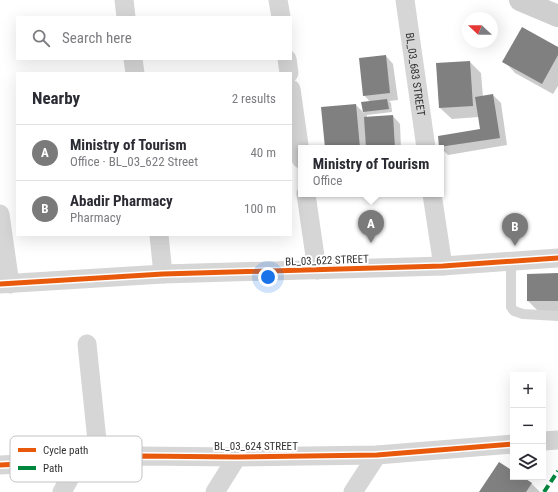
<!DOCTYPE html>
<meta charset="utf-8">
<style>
:root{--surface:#fff;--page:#f7f7f7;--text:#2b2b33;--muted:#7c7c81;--line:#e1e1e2;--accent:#7a7a7a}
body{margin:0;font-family:"Roboto Condensed",sans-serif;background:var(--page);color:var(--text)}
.controls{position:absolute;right:12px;bottom:12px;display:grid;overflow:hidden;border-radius:0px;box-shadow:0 4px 16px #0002}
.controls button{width:36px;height:36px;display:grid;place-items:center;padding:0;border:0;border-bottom:1px solid var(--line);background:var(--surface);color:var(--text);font:20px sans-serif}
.compass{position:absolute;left:462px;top:12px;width:36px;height:36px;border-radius:50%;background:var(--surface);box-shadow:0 4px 16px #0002;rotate:292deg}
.you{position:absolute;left:268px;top:277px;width:14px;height:14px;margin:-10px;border:3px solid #fff;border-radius:50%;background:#1a73e8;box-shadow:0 0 0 6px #1a73e833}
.badge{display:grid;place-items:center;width:26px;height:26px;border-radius:50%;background:var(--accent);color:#fff;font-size:13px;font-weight:700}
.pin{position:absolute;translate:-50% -33px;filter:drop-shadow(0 1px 2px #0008)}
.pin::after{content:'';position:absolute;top:21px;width:14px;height:12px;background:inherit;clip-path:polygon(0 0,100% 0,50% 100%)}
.popup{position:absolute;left:298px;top:145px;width:146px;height:52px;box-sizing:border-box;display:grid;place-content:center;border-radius:0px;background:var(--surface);filter:drop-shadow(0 1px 3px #0005);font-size:13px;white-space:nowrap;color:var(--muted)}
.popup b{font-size:15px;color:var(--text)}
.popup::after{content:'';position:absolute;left:50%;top:100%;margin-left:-8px;border:8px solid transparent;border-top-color:var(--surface)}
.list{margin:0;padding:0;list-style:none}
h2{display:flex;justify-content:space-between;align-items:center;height:52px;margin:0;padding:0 16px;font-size:17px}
h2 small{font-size:13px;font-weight:400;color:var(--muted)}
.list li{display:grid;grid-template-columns:26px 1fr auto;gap:12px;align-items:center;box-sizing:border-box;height:56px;padding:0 16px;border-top:1px solid var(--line)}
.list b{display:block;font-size:15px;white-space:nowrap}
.list p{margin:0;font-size:13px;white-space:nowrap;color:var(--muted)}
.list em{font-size:13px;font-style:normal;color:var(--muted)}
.icon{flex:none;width:22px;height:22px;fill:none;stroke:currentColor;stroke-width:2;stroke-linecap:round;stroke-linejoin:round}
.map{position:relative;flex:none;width:558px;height:492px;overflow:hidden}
.search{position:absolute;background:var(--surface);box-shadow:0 4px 16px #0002;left:16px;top:16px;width:276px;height:44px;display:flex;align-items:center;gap:10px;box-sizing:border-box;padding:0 14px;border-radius:0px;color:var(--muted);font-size:15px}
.panel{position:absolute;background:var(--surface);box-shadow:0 4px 16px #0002;left:16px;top:72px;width:276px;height:164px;border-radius:0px}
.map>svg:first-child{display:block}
.shadow{fill:#0003}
.building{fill:#808080}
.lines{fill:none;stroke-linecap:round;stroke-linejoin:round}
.lane{stroke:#d6d6d6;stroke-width:10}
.street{stroke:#d6d6d6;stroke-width:19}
.secondary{stroke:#cfcfcf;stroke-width:22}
.quiet{stroke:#00873e;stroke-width:4;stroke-dasharray:8 4;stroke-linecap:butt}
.cycleway-casing{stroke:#fff;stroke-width:8}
.cycleway{stroke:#e8590c;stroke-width:5}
.labels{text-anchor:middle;stroke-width:4;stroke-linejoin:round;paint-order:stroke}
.street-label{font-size:11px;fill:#323232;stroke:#fff}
.key{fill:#fff;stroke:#c2c2c2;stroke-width:1}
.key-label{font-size:11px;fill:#323232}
</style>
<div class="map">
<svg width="558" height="492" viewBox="0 0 558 492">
<rect width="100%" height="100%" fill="#fff"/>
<g class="shadow">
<polygon points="558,48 558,86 553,94 515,73 504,61"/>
<polygon points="386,56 393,64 398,100 389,101 391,103 392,112 367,115 367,117 393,116 400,124 401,148 326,148 356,105 364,113 362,103 370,102 364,95"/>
<polygon points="470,62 481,73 483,97 493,95 501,103 507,145 448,155 440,147 439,137 481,130 479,117 452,119 440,108 437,64"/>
<polygon points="558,274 558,315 542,315 528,301"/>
<polygon points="513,472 513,477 521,477 531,483 540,492 480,492"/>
</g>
<g class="building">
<polygon points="522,27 558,47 558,55 542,84 502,62"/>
<polygon points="386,55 390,93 363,96 359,58"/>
<polygon points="470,61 473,106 439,108 436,63"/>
<polygon points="493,94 500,138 439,147 438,136 480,129 475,97"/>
<polygon points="387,99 389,109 363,112 361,102"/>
<polygon points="356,104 360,148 325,148 321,107"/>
<polygon points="393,115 395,148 366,148 364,117"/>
<polygon points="558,273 558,301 527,301 527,274"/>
<polygon points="499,462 513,471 513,477 523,477 532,483 526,492 479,492"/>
</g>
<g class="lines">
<polyline class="lane" points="511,262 511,307 514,311 523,314 558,316"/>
<g class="street">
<polyline points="124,0 126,17"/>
<polyline points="278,0 281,17"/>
<path id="s1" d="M405,0L426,148"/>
<polyline points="133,59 135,73"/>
<polyline points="287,59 289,73"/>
<polyline points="291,89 301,159"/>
<polyline points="306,194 317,270"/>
<polyline points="432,194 443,266"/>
<polyline points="0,214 10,284"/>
<polyline points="159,235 163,274"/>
<polyline points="0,284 163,274 443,266 558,258"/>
<polyline points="87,344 99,460"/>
<polyline points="543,441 558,440"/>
<polyline points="0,465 99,460 141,456 237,457 377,455 513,444"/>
<polyline points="62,492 79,461"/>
<polyline points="215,492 237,457"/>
<polyline points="353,492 377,455"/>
</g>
<polyline class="secondary" points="520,0 558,16"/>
<polyline class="quiet" points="544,492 558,471"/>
<g class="cycleway-casing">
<g id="cycleway">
<polyline points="0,284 163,274 443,266 558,258"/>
<polyline points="0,465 99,460 141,456 237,457 377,455 513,444"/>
</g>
</g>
<use href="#cycleway" class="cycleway"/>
</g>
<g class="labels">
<g class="street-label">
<text dy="4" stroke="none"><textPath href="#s1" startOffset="75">BL_03_683 STREET</textPath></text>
<text transform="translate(327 260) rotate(-2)" y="4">BL_03_622 STREET</text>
<text x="256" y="450">BL_03_624 STREET</text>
</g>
</g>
<rect x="10" y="436" width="132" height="46" rx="6" class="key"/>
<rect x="18" y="448" width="18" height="4" fill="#e8590c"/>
<rect x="18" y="466" width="18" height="4" fill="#00873e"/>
<g class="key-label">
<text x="43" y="454">Cycle path</text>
<text x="43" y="472">Path</text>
</g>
</svg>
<div class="controls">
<button>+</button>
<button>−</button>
<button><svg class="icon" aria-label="layers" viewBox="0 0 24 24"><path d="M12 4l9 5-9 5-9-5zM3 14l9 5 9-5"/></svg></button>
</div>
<svg class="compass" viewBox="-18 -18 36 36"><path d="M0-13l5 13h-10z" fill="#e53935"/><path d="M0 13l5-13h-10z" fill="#7c7c81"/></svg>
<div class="you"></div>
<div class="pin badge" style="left:371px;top:243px">A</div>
<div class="popup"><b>Ministry of Tourism</b>Office</div>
<div class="pin badge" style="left:515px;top:246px">B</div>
<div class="search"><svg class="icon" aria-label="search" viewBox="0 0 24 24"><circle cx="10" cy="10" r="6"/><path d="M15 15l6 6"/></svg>Search here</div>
<section class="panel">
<h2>Nearby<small>2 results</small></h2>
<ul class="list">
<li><span class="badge">A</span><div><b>Ministry of Tourism</b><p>Office · BL_03_622 Street</p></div><em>40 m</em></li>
<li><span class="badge">B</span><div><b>Abadir Pharmacy</b><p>Pharmacy</p></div><em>100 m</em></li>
</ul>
</section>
</div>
